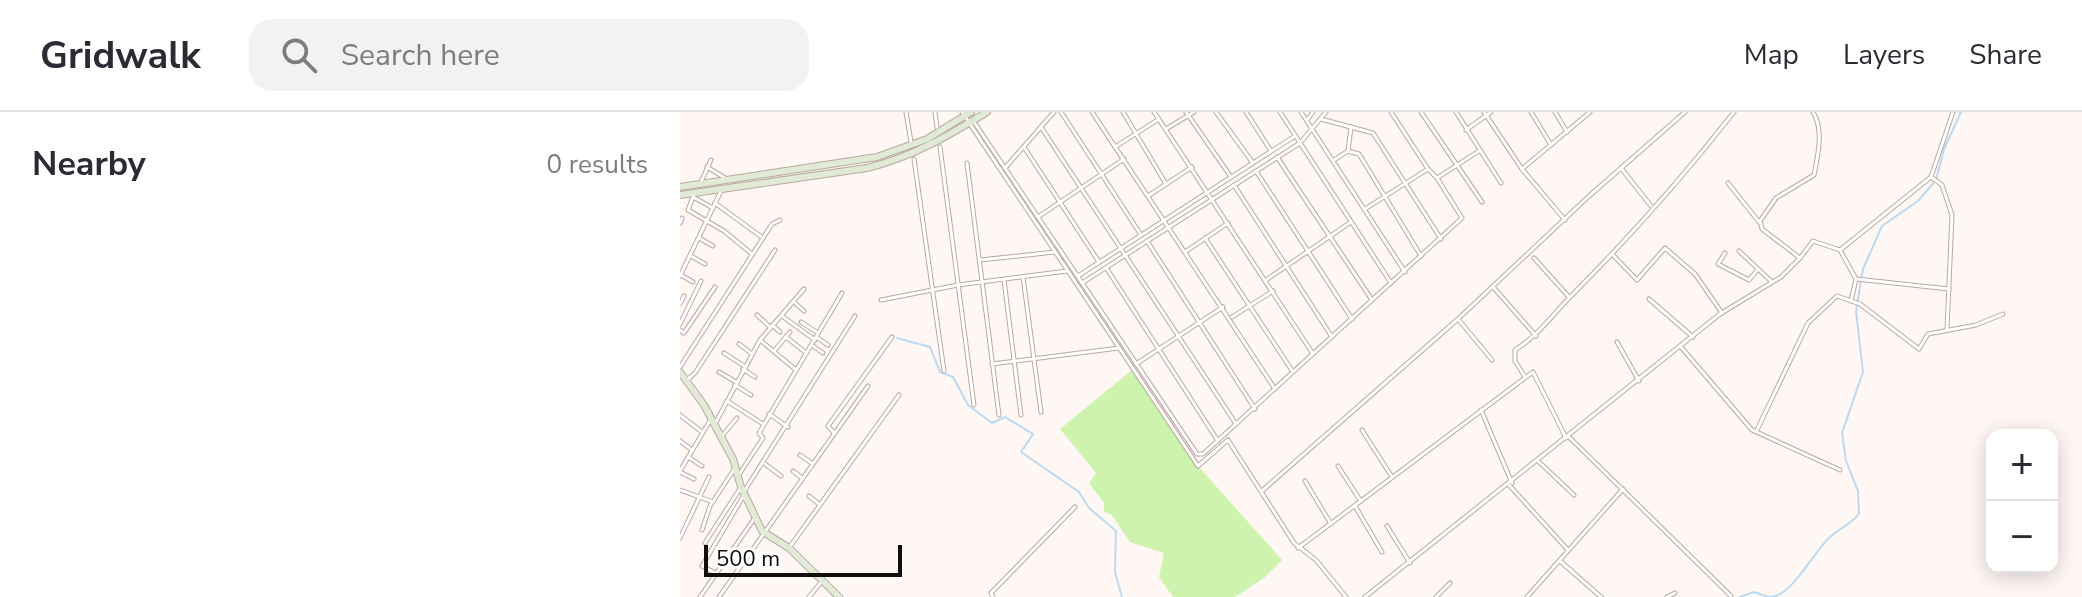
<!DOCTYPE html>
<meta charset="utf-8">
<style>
:root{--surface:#fff;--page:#f2f2f3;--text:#2b2b33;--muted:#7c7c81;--line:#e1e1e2}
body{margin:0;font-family:"Nunito Sans",sans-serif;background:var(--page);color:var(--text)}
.controls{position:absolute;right:24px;bottom:24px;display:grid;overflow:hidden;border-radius:16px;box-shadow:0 4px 20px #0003}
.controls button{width:72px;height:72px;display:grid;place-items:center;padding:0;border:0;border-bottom:2px solid var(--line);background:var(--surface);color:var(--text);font:40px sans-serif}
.scale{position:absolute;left:24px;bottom:20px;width:198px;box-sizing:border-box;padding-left:8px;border:4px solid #130d0b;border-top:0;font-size:22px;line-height:28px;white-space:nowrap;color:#130d0b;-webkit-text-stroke:6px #fff;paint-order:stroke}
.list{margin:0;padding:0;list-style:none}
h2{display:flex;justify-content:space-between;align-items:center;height:104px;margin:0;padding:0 32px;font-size:34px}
h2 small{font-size:26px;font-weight:400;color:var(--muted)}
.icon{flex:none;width:44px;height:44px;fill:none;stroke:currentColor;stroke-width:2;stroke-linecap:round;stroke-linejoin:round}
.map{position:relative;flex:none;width:1402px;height:485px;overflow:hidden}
header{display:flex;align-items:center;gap:48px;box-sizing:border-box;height:112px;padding:0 40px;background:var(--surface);border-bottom:2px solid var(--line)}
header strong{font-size:38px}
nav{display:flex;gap:44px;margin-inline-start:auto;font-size:28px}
.search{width:560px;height:72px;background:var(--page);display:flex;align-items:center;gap:20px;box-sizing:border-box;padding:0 28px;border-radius:24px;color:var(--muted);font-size:30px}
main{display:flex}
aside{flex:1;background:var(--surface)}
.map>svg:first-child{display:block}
.green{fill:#cdf3af}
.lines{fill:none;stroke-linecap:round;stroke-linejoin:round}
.stream{stroke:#bcd9f2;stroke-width:2}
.street-casing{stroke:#b9a8a1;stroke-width:5}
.secondary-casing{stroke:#b9a8a1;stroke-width:8}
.street{stroke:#fff;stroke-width:3}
.secondary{stroke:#e0ead5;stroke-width:6}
</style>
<header>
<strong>Gridwalk</strong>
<div class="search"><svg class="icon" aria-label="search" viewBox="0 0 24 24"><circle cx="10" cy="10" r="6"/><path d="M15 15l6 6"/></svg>Search here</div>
<nav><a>Map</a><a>Layers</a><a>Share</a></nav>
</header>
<main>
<aside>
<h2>Nearby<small>0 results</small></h2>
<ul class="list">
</ul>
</aside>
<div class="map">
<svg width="1402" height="485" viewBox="0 0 1402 485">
<rect width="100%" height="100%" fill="#fef7f4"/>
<polygon class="green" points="453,257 518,354 602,448 584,466 555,485 493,485 479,465 484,441 450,430 431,402 424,400 424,391 409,371 416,361 380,317"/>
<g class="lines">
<g class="stream">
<polyline points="217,226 250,235 260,260 273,265 288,293 312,311 325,305 353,322 341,340 399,380 409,396 436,419 435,460 442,485"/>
<polyline points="1060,485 1074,480 1089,485"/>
<path d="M1091,485C1113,483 1134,439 1150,425C1159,417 1171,412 1179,402L1178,379L1166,349L1162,321L1183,260L1176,199L1183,157L1202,114L1238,89L1256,68L1264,37L1281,0"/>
</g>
<g class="street-casing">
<g id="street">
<polyline points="226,0 231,30"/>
<polyline points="255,0 257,15"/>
<polyline points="282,0 518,354 548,328 614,431 636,448 666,485"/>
<polyline points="381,0 461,123"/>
<polyline points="412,0 595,277"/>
<polyline points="443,0 486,72"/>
<polyline points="474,0 633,242"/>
<polyline points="506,0 551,65"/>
<polyline points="536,0 573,51"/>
<polyline points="566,0 591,39"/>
<polyline points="600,0 711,171"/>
<polyline points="621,0 725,160"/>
<polyline points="711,0 748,57"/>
<polyline points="741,0 802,90"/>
<polyline points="776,0 821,71"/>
<polyline points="804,0 842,57 885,108"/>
<polyline points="851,0 871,33"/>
<polyline points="875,0 887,20"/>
<polyline points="641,7 693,21 761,127"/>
<polyline points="627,8 633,0"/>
<polyline points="294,10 517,342 523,342 782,106 757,66"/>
<polyline points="361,15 556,312"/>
<polyline points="486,17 514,0"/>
<polyline points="786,18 811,0"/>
<polyline points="260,35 294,293"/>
<polyline points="344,35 419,150"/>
<polyline points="435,35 479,7"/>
<polyline points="668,39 671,15"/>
<polyline points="597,45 692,188"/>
<polyline points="234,47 264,259"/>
<polyline points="654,48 668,39 679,42 741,144"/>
<polyline points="287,51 319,303"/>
<polyline points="27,55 45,66"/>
<polyline points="325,56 374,0"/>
<polyline points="941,56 971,94"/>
<polyline points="842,57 910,0"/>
<polyline points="576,59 672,207"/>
<polyline points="1251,65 1262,73 1272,103 1267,217"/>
<polyline points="1048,71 1079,110"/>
<polyline points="20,72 31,48"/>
<polyline points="554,73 652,225"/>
<polyline points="468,84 512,55"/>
<polyline points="35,91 83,126"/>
<polyline points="33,96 13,85 8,98 44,119 72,142"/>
<polyline points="685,97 748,57 757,66 799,39"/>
<polyline points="358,105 444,47"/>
<polyline points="0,111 2,106"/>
<polyline points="19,126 33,134"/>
<polyline points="525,126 613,260"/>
<polyline points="467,129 575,297"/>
<polyline points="1160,138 1176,167 1171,189"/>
<polyline points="1059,139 1092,170"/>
<polyline points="505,140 548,111"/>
<polyline points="1045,141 1038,152 1069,168 1078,157"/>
<polyline points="933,143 957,168 985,136 1015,162 1042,201"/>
<polyline points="11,144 25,152"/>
<polyline points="854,146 889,185"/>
<polyline points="1120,146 1133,129 1160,138 1251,65 1273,0"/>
<polyline points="300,148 375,140"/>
<polyline points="427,157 538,329"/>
<polyline points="1,163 13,170"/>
<polyline points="0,164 42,77"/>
<polyline points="398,164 615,24"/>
<polyline points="343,165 361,300"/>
<polyline points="1176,167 1269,177"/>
<polyline points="324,168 341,303"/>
<polyline points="586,168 671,110"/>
<polyline points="402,171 620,31 646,0"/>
<polyline points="814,176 856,224"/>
<polyline points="969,187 1013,225"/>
<polyline points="201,188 278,173 387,159"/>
<polyline points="114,190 124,199"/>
<polyline points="0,192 4,184"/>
<polyline points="77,203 90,215"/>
<polyline points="102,204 135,228"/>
<polyline points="552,205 593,179"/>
<polyline points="778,207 812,248"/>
<polyline points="121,210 138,221"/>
<polyline points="0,212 21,169"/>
<polyline points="92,213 100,220"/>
<polyline points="0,218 4,221 35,175"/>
<polyline points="106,225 125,240"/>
<polyline points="136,225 148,233"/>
<polyline points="80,228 115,257"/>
<polyline points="937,230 959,269"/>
<polyline points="59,232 71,241"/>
<polyline points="133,234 143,241"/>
<polyline points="1001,235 1072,318 1160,358"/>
<polyline points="94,239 110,220"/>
<polyline points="44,241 64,254"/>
<polyline points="312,252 439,236"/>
<polyline points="456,252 543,195"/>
<polyline points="0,255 92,112 100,108"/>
<polyline points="63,257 75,265"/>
<polyline points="39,260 56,270"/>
<path d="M845,265L835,249V238C859,223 872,203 892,183C950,125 1003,65 1054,0"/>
<polyline points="7,268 15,261 95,138"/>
<polyline points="55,273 71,283"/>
<polyline points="47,289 83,312"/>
<polyline points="801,298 832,371"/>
<polyline points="89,302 108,315"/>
<polyline points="0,303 22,320"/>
<polyline points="36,310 80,228 124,177"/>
<polyline points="682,318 712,365"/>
<polyline points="1076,320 1128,211 1157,184 1180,192 1239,237 1248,222 1296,213 1323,202"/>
<polyline points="154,321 148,314 212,225"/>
<polyline points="888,324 1051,484"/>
<polyline points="41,325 57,306"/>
<polyline points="0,329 12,338"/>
<polyline points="120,343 133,352"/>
<polyline points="8,345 22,354"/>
<polyline points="858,349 894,383"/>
<polyline points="85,352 101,364"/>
<polyline points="658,354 680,388"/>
<polyline points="0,359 31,307"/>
<polyline points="113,359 122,366"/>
<polyline points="0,360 14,367"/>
<polyline points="58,364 83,326 79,321 162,181"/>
<polyline points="625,369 651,412"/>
<polyline points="829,373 888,438"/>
<polyline points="0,378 33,390"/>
<polyline points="65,378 175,204"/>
<polyline points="583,378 778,207 908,85 1005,0"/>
<polyline points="129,384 140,393"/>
<polyline points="675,394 702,440"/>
<polyline points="707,414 730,451"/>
<polyline points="22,418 30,394 55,356"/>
<polyline points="0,426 29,365"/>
<polyline points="25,431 61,375"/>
<polyline points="109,436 219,283"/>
<polyline points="618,436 853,260 886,326"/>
<polyline points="880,449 921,485"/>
<polyline points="37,462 22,454 64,383"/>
<polyline points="20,485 74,407"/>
<polyline points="39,485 188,274"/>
<polyline points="129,485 142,469"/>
<polyline points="313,485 311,481 395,395"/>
<path d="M685,485L1040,202L1101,165L1120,146L1082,117L1080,109L1096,86L1134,63C1138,43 1144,18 1133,0"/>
<polyline points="756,485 770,471"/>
<polyline points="847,485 943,377"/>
<polyline points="987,485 995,481"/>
</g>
</g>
<g class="secondary-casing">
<g id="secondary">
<polyline points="0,75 197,45 247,27 291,0"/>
<path d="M0,83L187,56C232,45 268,24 307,0"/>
<polyline points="0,260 24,293 53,347 61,375 82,419 109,436 159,485"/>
</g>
</g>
<use href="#street" class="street"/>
<use href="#secondary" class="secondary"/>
</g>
</svg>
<div class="controls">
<button>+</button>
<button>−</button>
</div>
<div class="scale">500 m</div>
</div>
</main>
